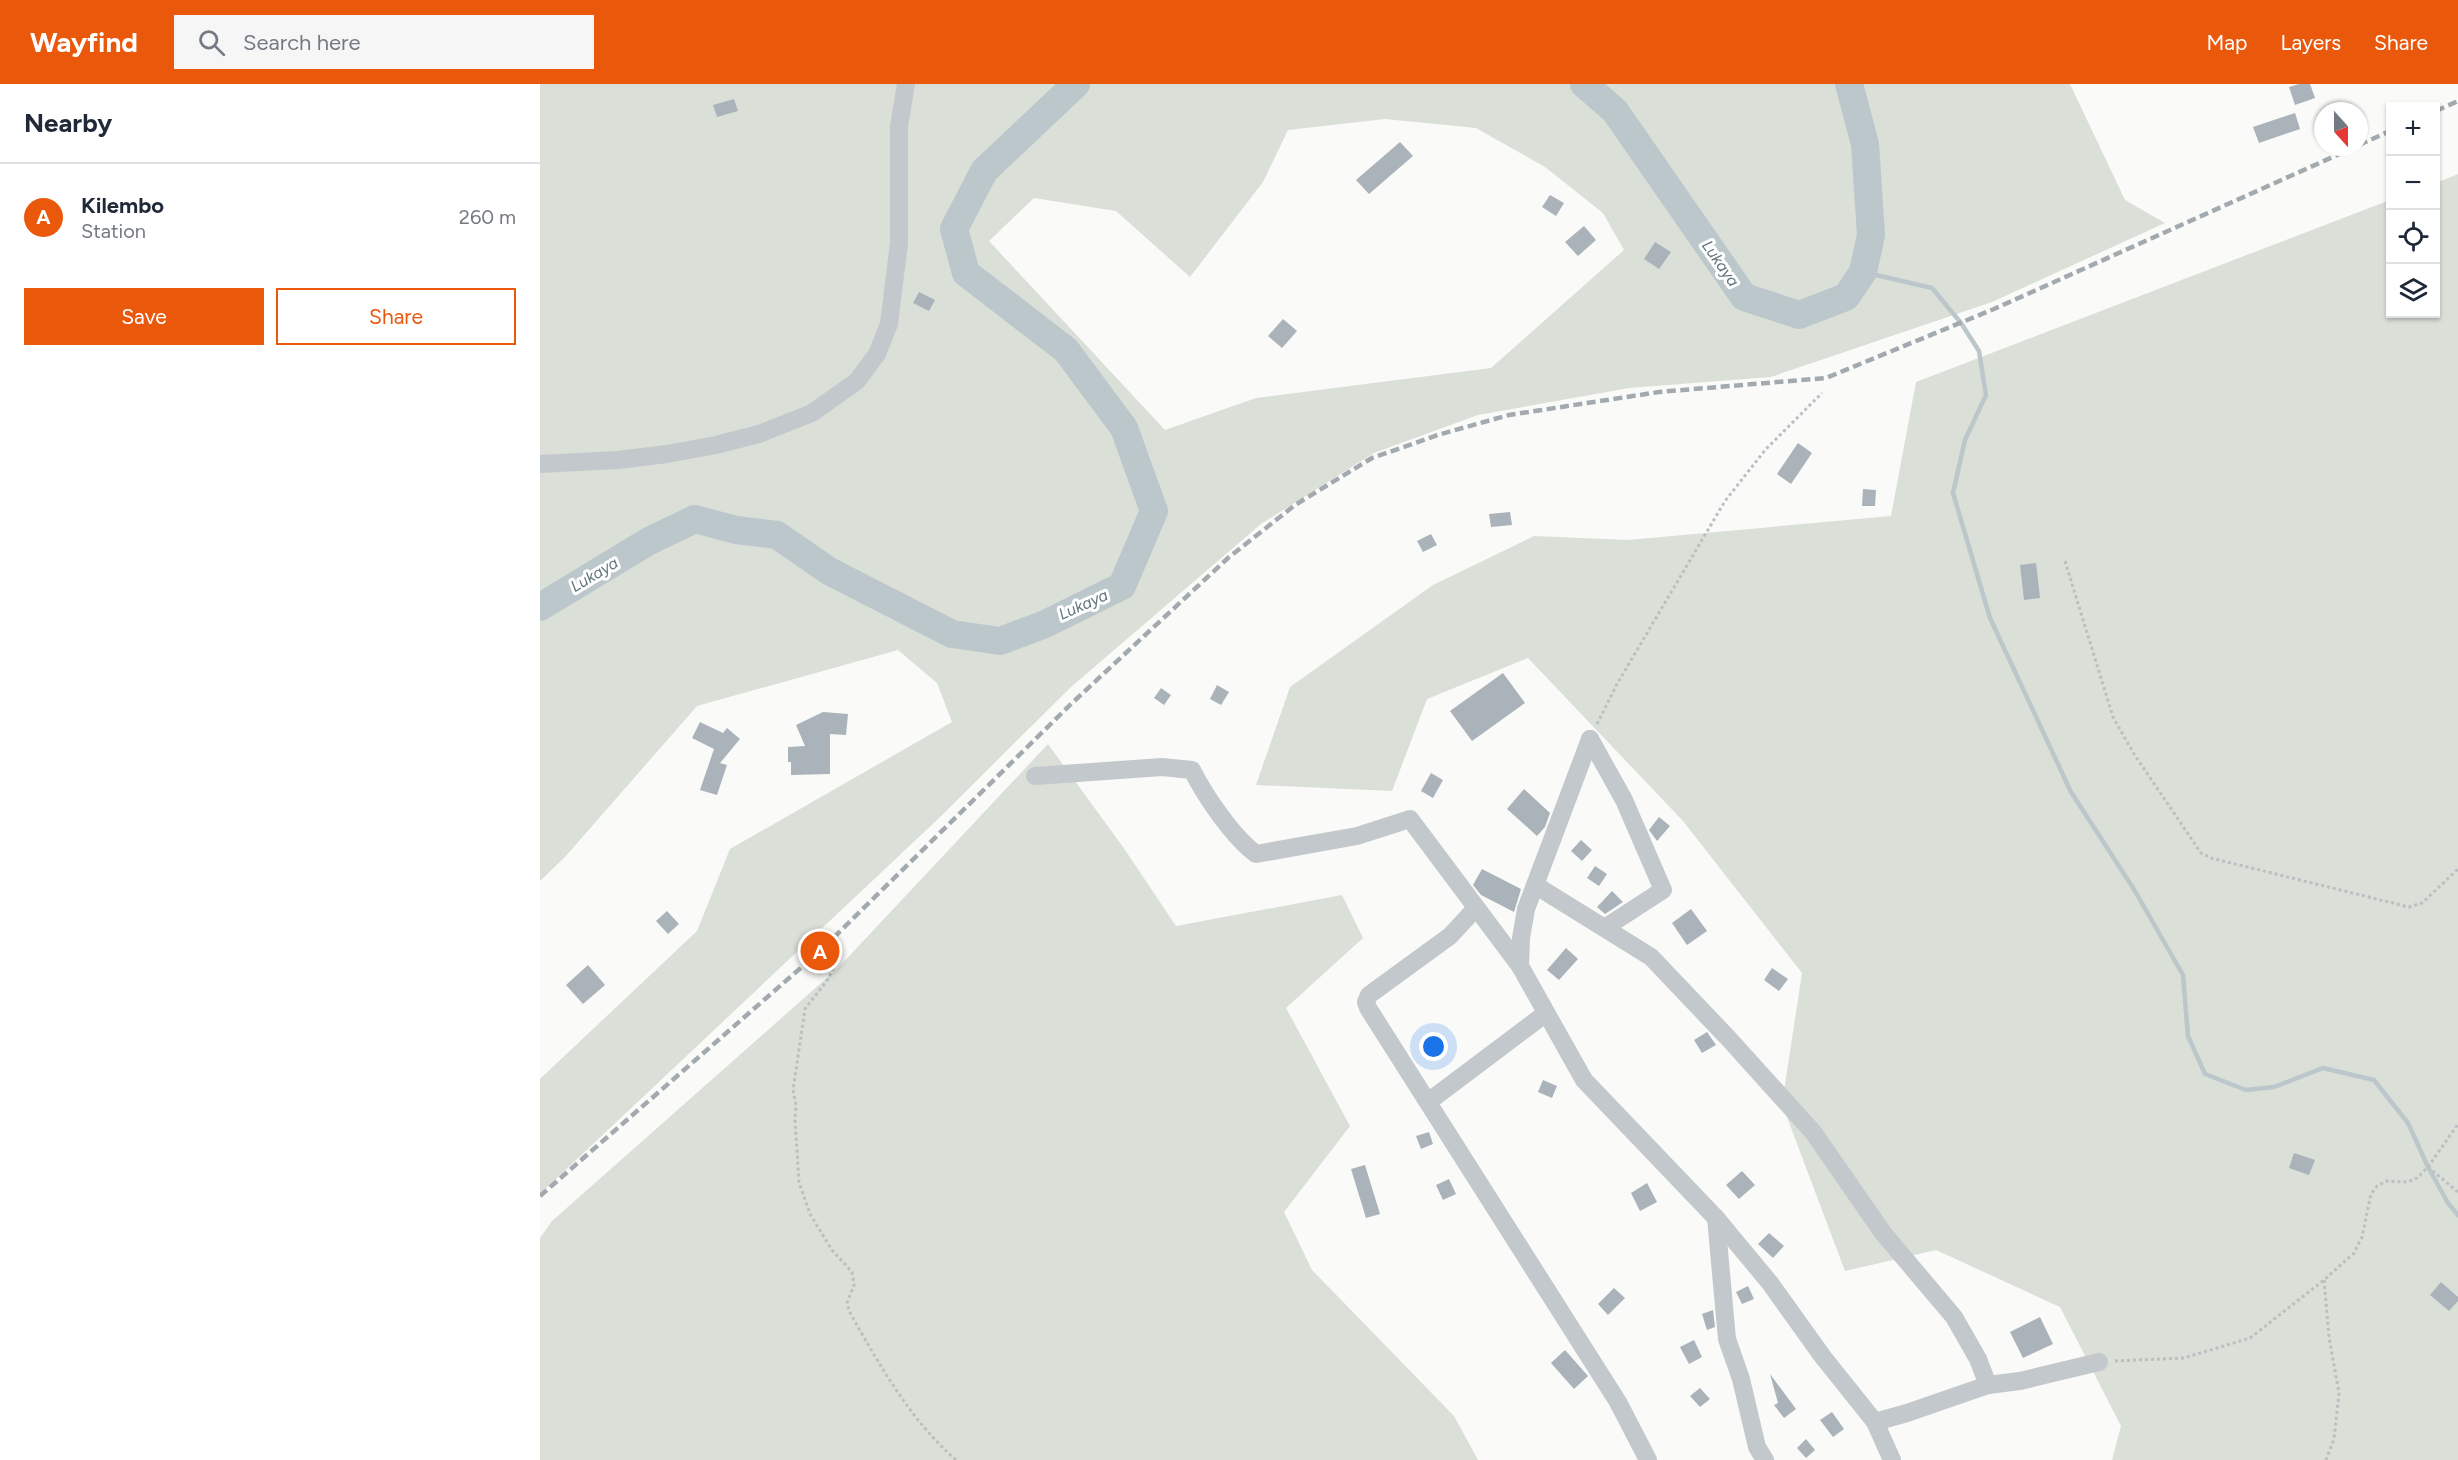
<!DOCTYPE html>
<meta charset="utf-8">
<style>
:root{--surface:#fff;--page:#f6f6f7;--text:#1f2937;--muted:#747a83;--line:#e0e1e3;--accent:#ea580c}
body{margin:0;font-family:Figtree,sans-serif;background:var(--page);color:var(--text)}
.controls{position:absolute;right:18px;top:18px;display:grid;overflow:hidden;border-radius:0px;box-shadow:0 2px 4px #0004}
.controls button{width:54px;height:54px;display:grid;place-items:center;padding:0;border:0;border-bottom:2px solid var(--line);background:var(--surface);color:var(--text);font:30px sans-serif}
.compass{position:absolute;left:1774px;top:18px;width:54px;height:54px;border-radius:50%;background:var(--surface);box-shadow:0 2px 4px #0004;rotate:159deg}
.you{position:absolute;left:894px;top:963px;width:21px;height:21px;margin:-15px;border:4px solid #fff;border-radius:50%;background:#1a73e8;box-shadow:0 0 0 9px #1a73e833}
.badge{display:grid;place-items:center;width:39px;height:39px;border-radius:50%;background:var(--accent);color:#fff;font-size:20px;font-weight:700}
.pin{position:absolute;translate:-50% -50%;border:3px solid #fff;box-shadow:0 2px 6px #0006}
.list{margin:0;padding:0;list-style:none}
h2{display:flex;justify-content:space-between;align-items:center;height:78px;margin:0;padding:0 24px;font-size:26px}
h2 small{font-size:20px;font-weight:400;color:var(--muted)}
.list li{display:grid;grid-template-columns:39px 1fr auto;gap:18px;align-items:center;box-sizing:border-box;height:108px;padding:0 24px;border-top:2px solid var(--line)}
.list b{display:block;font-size:22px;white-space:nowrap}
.list p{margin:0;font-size:20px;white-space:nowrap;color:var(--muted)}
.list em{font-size:20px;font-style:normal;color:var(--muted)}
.actions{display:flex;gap:12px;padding:18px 24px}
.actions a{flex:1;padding:14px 0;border:2px solid var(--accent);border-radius:0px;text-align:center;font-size:21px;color:var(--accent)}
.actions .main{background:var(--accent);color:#fff}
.icon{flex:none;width:33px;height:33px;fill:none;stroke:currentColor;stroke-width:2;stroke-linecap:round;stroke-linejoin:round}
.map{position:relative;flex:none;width:1918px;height:1376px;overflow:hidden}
header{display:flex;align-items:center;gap:36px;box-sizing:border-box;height:84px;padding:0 30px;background:var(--accent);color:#fff}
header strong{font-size:28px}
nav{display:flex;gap:33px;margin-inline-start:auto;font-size:21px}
.search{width:420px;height:54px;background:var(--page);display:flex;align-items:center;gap:15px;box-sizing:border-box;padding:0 21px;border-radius:0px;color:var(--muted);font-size:22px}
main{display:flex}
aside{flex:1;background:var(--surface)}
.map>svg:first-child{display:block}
.green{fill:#dadfd7;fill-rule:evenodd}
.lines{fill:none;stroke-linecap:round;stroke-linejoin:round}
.stream{stroke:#bbc7cb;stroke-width:4.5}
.river{stroke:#bbc7cb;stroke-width:28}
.building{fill:#aab3b9}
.path{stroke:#bbbfc2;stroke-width:3;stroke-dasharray:3 3;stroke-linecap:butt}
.minor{stroke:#c3c8cc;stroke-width:18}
.rail{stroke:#a2aab0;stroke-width:4.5;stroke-dasharray:9 4.5;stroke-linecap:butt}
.labels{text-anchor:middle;stroke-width:6;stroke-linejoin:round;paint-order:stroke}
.water-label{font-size:16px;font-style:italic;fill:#60757c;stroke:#fff}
</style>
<header>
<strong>Wayfind</strong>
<div class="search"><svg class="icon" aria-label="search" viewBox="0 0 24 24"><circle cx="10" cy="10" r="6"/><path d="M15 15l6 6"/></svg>Search here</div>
<nav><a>Map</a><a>Layers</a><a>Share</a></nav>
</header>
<main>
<aside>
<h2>Nearby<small></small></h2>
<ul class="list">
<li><span class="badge">A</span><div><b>Kilembo</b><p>Station</p></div><em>260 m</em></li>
</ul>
<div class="actions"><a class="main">Save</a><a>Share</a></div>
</aside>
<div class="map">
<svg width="1918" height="1376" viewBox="0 0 1918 1376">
<rect width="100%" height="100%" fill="#fafaf8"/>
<g class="green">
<path d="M0,0H1530L1585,116L1625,139L1452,218L1231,293L1089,304L938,331L834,369L721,440L531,603L398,735L0,1110V995L157,847L190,765L412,638L397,599L358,566L157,622L25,773L0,797ZM845,35L936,44L1005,83L1063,129L1084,166L951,284L716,314L625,346L449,157L494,114L576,127L650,193L723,98L748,46Z"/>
<polygon points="1918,90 1918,1376 1572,1376 1581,1342 1520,1223 1396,1166 1305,1187 1242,1020 1262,889 1143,737 988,574 887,615 852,707 716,701 750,603 893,501 994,452 1088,456 1351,432 1376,298 1850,116 1850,230 1896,230 1896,99"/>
<polygon points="508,660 583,763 636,842 802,811 823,854 746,924 810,1042 744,1128 772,1186 914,1332 938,1376 0,1376 0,1154 12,1137 298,884"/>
</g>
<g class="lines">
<polyline class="stream" points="1323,188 1392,204 1421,239 1439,267 1446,311 1425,356 1413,409 1450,534 1531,708 1595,807 1643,891 1648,952 1665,990 1706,1006 1734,1003 1783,984 1834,996 1868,1039 1888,1083 1908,1119 1918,1131"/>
<g class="river">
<polyline points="1044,0 1075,27 1204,213 1259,231 1306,213 1323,188 1331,151 1325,60 1309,0"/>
<polyline points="0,523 109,457 155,435 196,446 237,451 289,487 412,550 460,557 503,541 582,502 614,427 584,344 526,266 426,189 414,145 444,87 536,0"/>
</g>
</g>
<g class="building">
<polygon points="1759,0 1770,0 1775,14 1755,21 1749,3"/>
<polygon points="194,15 198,27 177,33 173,21"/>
<polygon points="1755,29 1760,45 1719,59 1713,43"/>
<polygon points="860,58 873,72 829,110 816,96"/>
<polygon points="1010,111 1024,119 1016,132 1002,123"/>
<polygon points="1044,142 1056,156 1038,172 1025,158"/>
<polygon points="1115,158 1131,168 1119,185 1104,175"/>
<polygon points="379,208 395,216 389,227 373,219"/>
<polygon points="743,235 757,247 742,264 728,252"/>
<polygon points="1258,359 1272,369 1251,400 1237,390"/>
<polygon points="1323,405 1336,406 1335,422 1322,422"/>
<polygon points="970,428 972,441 951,443 949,430"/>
<polygon points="891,450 897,461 883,468 877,457"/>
<polygon points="1496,479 1500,514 1484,516 1480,481"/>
<polygon points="963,589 985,619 932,657 910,627"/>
<polygon points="677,601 689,608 681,621 670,615"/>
<polygon points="621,604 631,611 624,621 614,614"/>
<polygon points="283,628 308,630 306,651 290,650 290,690 251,691 251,678 248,678 248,663 265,662 256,641"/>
<polygon points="160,638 183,649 187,644 200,655 180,679 187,681 177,711 160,706 174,665 152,654"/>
<polygon points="891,689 903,696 893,714 881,707"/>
<polygon points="984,705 1010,729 1005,743 997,752 967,725"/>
<polygon points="1119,733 1130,742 1117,757 1109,746"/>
<polygon points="1041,756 1052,766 1042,777 1031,767"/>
<polygon points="1055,782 1067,790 1059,802 1047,794"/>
<polygon points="942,785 981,805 974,828 941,811 933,801"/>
<polygon points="1072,807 1083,818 1065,830 1057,823"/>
<polygon points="1151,825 1167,847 1147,861 1132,839"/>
<polygon points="127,827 139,840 128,850 116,837"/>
<polygon points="1026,864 1038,875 1019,896 1007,886"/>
<polygon points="48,881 65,901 43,920 26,901"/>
<polygon points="1232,884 1248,895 1239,907 1224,896"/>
<polygon points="1167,948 1176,961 1162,969 1154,956"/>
<polygon points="1003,996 1017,1002 1012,1014 998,1008"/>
<polygon points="889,1048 893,1060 881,1065 876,1052"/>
<polygon points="1754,1069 1775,1076 1769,1091 1749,1084"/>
<polygon points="825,1081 840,1130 826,1134 811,1085"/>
<polygon points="1202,1087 1215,1101 1199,1115 1186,1101"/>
<polygon points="909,1095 916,1110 903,1116 896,1101"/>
<polygon points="1107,1099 1117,1118 1100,1127 1091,1109"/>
<polygon points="1229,1149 1244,1162 1233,1174 1218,1160"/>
<polygon points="1901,1198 1918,1213 1918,1217 1909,1227 1890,1211"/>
<polygon points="1208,1202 1214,1215 1202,1220 1196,1208"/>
<polygon points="1074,1204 1085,1214 1068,1231 1058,1220"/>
<polygon points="1173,1226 1175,1243 1167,1246 1162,1230"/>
<polygon points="1500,1233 1513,1260 1483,1274 1470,1248"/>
<polygon points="1154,1256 1162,1273 1149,1280 1140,1263"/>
<polygon points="1025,1266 1048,1292 1034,1305 1011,1279"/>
<polygon points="1230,1290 1256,1325 1244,1334 1234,1321 1238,1319"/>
<polygon points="1160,1304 1170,1315 1160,1323 1150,1312"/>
<polygon points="1292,1328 1304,1345 1293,1353 1280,1336"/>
<polygon points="1266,1355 1275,1366 1266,1374 1257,1364"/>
</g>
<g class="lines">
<g class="path">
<polyline points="1525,477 1573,633 1594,670 1661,769 1671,774 1869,823 1882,819 1918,785"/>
<polyline points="1057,640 1077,600 1185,417 1226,365 1282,309"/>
<path d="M292,872L293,884L289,894L265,925L253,1006L256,1021L255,1036L259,1098L270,1130L292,1166L312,1188L314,1201L307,1219L309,1227C339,1280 370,1336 416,1376"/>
<polyline points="1888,1083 1918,1108"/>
<polyline points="1784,1196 1789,1253 1799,1309 1794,1355 1786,1376"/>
<polyline points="1575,1277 1644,1274 1710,1254 1784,1196 1814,1169 1822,1153 1831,1110 1837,1102 1846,1097 1868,1098 1877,1094 1888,1083 1918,1040"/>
</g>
<g class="minor">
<polyline points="0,380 78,376 127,370 176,361 219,350 272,329 317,297 337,270 349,240 359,159 359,42 366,0"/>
<polyline points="1050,655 986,825 981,854 980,882 1044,996 1176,1134 1230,1199 1283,1273 1335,1338 1352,1376"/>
<polyline points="1050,655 1084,716 1123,806 1066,843"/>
<path d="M495,692L622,683L652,686C665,712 693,753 716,770L817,752L870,735L980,882"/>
<polyline points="995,801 1111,873 1189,955 1273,1048 1343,1149 1414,1233 1438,1275 1448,1301"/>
<polyline points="936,824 910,852 829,911 826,918 828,924 1078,1318 1108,1376"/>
<polyline points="888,1018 1005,930"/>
<polyline points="1176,1134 1187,1255 1201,1295 1217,1363 1225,1376"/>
<polyline points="1335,1338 1367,1329 1448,1301 1480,1297 1559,1278"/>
</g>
<g class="rail">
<polyline points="1896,27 1918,17"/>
<polyline points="1819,61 1850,47"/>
<polyline points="0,1112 280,867 531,620 688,474 755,421 832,374 901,350 969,331 1119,308 1286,294 1454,225 1815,63"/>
</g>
</g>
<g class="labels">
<g class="water-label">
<text transform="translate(1181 179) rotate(55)" y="6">Lukaya</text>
<text transform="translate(54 490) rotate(-31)" y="6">Lukaya</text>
<text transform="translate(543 520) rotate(-24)" y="6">Lukaya</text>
</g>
</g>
</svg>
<div class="controls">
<button>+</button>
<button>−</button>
<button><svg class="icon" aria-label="locate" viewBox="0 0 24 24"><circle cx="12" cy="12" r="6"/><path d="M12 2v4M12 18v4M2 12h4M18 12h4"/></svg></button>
<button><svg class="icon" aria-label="layers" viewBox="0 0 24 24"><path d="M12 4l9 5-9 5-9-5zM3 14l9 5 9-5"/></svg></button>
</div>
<svg class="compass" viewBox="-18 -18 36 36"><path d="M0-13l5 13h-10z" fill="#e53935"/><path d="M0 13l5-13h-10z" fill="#747a83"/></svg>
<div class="you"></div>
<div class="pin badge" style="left:280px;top:867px">A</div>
</div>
</main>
